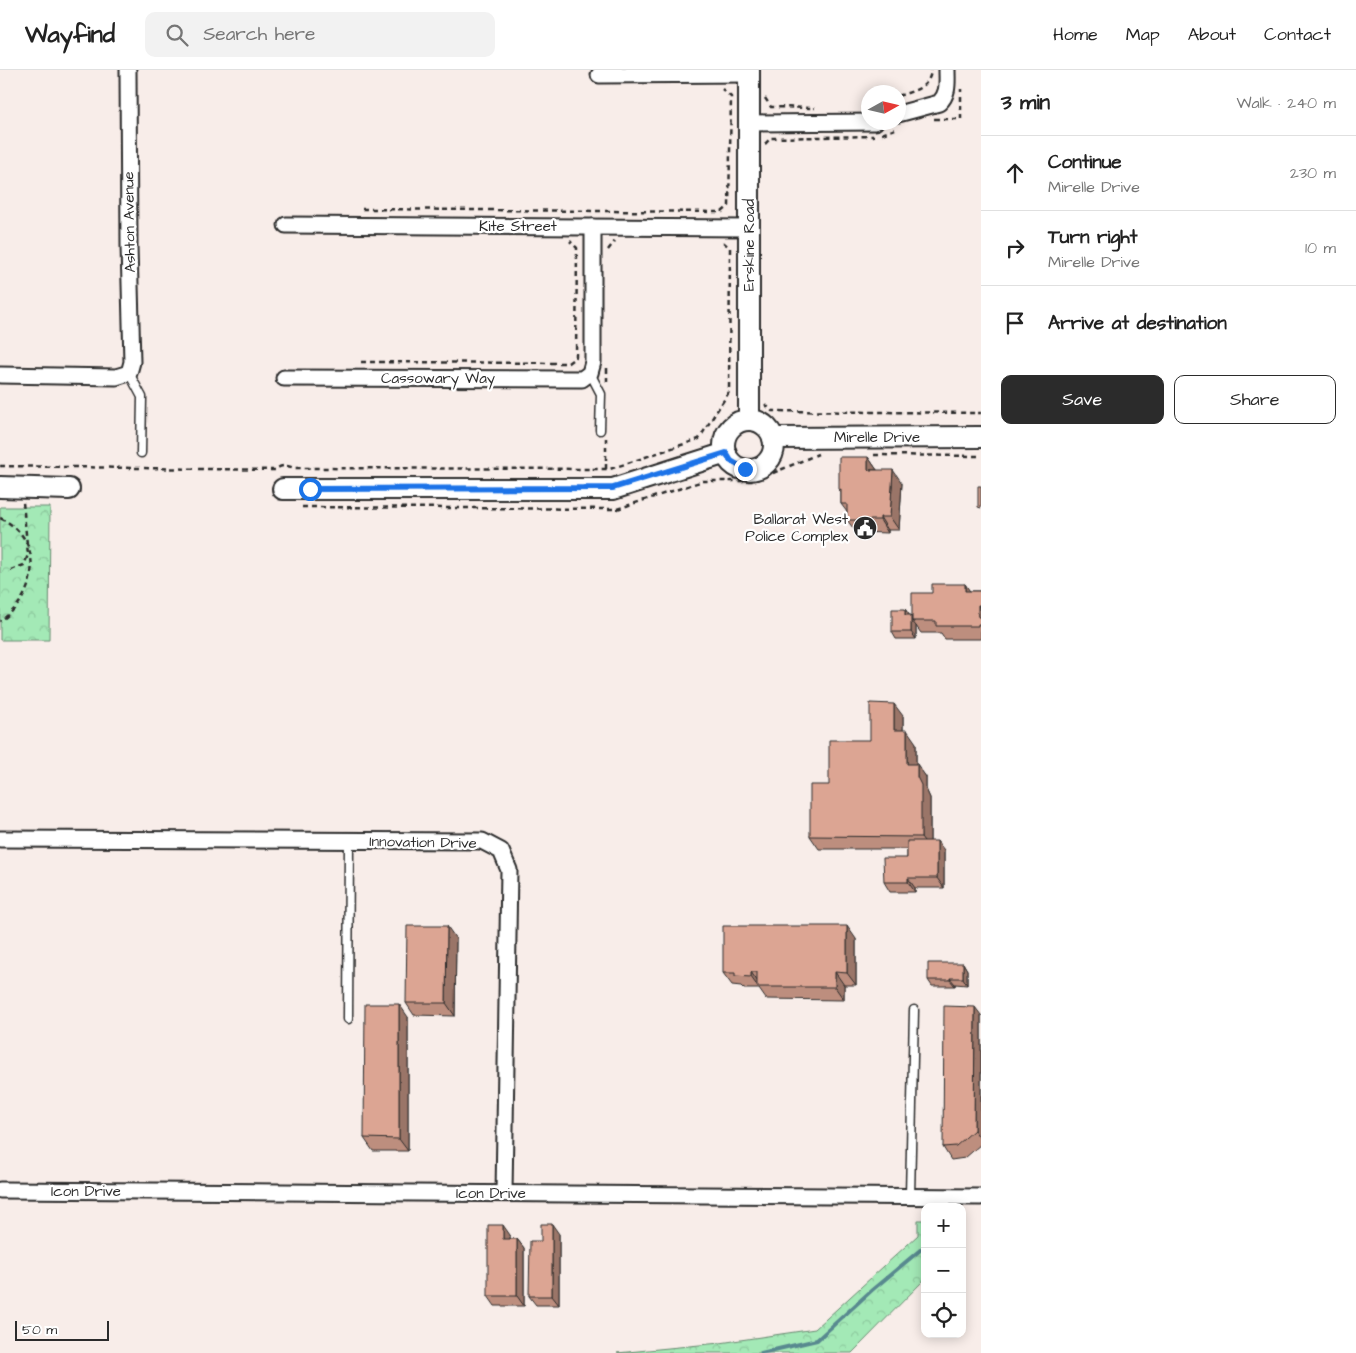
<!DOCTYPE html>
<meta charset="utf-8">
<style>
:root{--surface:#fff;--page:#f2f2f2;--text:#222;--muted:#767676;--line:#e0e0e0;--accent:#2b2b2b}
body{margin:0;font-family:"Architects Daughter",sans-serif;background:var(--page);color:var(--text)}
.controls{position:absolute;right:15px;bottom:15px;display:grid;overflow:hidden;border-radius:10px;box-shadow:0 2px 12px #0003}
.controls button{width:45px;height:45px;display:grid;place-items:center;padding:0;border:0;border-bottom:1px solid var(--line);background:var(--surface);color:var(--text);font:25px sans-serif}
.compass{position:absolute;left:861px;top:15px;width:45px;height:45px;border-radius:50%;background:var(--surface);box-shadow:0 2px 12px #0003;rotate:82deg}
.scale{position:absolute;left:15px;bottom:12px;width:94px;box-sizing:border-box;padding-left:5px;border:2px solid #2b2b2b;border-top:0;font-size:14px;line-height:18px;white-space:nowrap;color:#2b2b2b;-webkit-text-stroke:4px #fff;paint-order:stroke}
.stop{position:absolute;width:15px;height:15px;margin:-11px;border:4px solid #1a73e8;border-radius:50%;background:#fff}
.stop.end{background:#1a73e8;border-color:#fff;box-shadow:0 1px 5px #0008}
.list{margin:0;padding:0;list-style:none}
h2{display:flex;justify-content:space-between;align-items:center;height:65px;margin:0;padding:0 20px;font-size:21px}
h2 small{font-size:16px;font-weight:400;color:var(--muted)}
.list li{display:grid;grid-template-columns:32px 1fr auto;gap:15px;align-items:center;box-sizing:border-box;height:75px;padding:0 20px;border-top:1px solid var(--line)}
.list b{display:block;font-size:19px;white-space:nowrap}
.list p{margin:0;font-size:16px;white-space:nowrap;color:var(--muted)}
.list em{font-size:16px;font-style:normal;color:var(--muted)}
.actions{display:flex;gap:10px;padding:15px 20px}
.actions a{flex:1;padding:11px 0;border:1px solid var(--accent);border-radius:10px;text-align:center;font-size:18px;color:var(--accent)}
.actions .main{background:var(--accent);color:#fff}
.icon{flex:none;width:28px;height:28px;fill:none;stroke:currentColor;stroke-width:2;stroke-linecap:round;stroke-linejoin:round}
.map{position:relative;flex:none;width:981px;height:1283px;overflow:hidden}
header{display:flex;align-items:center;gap:30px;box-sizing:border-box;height:70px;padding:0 25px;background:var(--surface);border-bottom:1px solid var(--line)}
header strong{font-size:24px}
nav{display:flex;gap:28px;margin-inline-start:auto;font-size:18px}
.search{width:350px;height:45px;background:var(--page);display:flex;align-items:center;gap:12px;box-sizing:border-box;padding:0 18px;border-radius:10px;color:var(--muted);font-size:19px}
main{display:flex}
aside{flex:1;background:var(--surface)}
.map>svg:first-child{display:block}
.forest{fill:url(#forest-crowns);stroke:#678a70}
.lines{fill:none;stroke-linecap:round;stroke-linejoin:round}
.stream{stroke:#59898f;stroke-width:4}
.lane-casing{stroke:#2b2b2b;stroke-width:11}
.street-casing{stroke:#2b2b2b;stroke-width:19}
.secondary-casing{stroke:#2b2b2b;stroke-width:24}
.path{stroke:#2b2b2b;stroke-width:2.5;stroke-dasharray:5 4;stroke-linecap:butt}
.lane{stroke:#fff;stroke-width:8}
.street{stroke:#fff;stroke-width:15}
.secondary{stroke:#fff;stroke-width:20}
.wall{fill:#bd8e7e;stroke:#2b2b2b}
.shaded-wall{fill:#9a7467;stroke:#2b2b2b}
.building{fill:#dca593;stroke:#2b2b2b}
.route{stroke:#1a73e8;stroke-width:6}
.labels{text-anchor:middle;stroke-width:4.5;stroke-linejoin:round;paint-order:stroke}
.street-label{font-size:15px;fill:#2b2b2b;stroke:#fff}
.poi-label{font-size:15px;fill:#2b2b2b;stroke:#fff;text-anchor:end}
</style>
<header>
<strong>Wayfind</strong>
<div class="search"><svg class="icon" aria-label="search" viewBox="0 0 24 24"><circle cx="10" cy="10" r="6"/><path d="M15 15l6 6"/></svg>Search here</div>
<nav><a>Home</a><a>Map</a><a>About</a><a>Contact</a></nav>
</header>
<main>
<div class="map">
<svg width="981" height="1283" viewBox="0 0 981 1283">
<defs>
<pattern id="forest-crowns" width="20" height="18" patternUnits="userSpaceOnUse" patternTransform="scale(1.25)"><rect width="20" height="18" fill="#a3e9b6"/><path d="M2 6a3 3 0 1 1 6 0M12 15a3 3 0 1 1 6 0" fill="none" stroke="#8cc89d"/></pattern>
</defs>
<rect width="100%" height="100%" fill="#f8ede9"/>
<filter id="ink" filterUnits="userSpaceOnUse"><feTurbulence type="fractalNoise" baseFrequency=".02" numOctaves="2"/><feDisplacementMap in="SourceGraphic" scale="10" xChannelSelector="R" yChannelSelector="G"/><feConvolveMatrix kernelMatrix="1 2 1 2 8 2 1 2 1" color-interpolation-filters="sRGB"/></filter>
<g filter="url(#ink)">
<g class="forest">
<polygon points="0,437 50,437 49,570 0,570"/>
<polygon points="918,1150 925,1150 925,1209 852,1283 617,1283 720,1273 815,1259 918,1165"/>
</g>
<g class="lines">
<polyline class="stream" points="761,1283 817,1270 872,1220 925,1176"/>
<g class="lane-casing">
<g id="lane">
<polyline points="129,303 142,327 141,383"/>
<polyline points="590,303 601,324 600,360"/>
<polyline points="348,949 349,771"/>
<polyline points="910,1126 914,940"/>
</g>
</g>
<g class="street-casing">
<g id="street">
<polyline points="599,5 750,4"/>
<path d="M898,44L939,33C949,24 947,12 947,0"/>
<polyline points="750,53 875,52"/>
<polyline points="286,155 749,158"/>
<polyline points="0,305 116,307 129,303 132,292 129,176 128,0"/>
<polyline points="284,308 582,309 590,303 593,292 593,157"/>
<polyline points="0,769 482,771 501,781 509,800 504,1123"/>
<polyline points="0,1120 981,1127"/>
</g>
</g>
<g class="secondary-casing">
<g id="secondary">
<polyline points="749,350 749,0"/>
<circle cx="749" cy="375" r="25"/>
<polyline points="773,368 981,367"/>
<polyline points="0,417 69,419"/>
<polyline points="283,419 613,419 726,383"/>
</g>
</g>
<g class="path">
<path d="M898,26C913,21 930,18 931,0"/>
<polyline points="765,28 771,37 815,38"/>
<polyline points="934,49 961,49 961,19"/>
<polyline points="882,64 898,58"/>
<polyline points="765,74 771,68 874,66"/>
<polyline points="362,139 722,142 729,136 731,27 722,19"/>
<polyline points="608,180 615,171"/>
<polyline points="361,292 568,293 576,287 577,178 570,171"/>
<polyline points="607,312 607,298"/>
<polyline points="765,334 772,341 981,343"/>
<polyline points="874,385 981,386"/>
<path d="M0,396L275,400C280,395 287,395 294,398L610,399L699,369L729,322L730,178L723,172"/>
<polyline points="606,399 606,368"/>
<polyline points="302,437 617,439 703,411 754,411 818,384"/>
<path d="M0,448C46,469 38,527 0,551"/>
<polyline points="11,500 24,495 28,485 23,432"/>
</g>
<use href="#lane" class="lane"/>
<use href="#street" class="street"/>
<use href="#secondary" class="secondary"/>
</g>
<g class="wall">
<polygon points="868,387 877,400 902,413 899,460 888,460 888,463 856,462 847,450 847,442 841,434 841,423 839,420"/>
<polygon points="965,514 969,521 981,521 981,569 945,569 941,563 921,563 916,556 916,569 896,569 892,562 905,539 909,545 912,547 932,523"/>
<polygon points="903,646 903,660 916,673 916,694 926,707 926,719 930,728 930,771 944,780 944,818 915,818 915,822 890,822 884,812 907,788 907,779 819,779 810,766 829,715 870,670"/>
<polygon points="456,869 455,946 414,945 406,933"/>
<polygon points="856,869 856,915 844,915 844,930 766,929 759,919 744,919 741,916 732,915 723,903"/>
<polygon points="963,893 967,900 967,915 955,914 955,916 932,916 928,910"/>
<polygon points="981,945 981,1074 965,1088 951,1090 943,1077"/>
<polygon points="408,947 408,1081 373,1081 364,1068"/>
<polygon points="559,1164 559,1235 536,1235 529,1226 541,1171"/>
<polygon points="510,1165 510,1169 517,1169 524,1178 524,1236 495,1236 488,1226"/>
</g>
<g class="shaded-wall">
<polygon points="868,387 877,400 868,400"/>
<polygon points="893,400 902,413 899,460 890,447"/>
<polygon points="880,447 888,460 888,463 880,450"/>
<polygon points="965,514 974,527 965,521"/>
<polygon points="978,535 981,539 981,550 978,547"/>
<polygon points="905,539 910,546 905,545"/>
<polygon points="911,545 915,551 912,551 916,556 916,569 911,562"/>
<polygon points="894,634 903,646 903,673 894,660"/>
<polygon points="907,660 916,673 916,707 907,694"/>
<polygon points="917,694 926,707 926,719 930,728 930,779 921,767 917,707"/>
<polygon points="937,771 944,780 944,818 937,808"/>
<polygon points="908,808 915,818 915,822 908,812"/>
<polygon points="447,856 456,869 455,946 446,933"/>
<polygon points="847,856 856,869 856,915 847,903"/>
<polygon points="963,893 967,900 967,915 963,908"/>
<polygon points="751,902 760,915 758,917 751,907"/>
<polygon points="835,902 844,915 844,930 835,917"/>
<polygon points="950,908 955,914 955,916 950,910"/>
<polygon points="399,934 408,947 408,1081 399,1069"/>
<polygon points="975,937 981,945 981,1070 974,1060"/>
<polygon points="552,1154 559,1164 559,1235 552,1226"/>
<polygon points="503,1155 510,1165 510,1178 503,1169"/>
<polygon points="517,1169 524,1178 524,1236 517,1226"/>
</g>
<g class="building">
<polygon points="839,387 868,387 868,400 893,400 890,447 880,447 880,450 847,450 847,434 841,434 841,419 839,420"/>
<polygon points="978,416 981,416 981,438 978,437"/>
<polygon points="932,514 965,514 965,521 981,521 981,535 978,535 978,547 981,547 981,554 978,554 978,556 936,556 936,551 912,551 912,523 932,523"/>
<polygon points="892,539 905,539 905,545 911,545 911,562 892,562"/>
<polygon points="870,633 894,634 894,660 907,660 907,694 917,694 917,707 921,715 921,767 810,766 810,715 829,715 829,670 870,670"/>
<polygon points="907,771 937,771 937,808 908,808 908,812 884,812 883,788 907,788"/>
<polygon points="407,856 447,856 446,933 406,933"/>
<polygon points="723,856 847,856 847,903 835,902 835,917 757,917 757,902 751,902 751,907 735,906 735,903 723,903"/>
<polygon points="928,893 963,893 963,908 950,908 950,910 928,910"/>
<polygon points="365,934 399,934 399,1069 364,1068"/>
<polygon points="944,936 975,937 974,1060 956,1076 943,1077"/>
<polygon points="541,1154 552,1154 552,1226 529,1226 530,1171 541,1171"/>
<polygon points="488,1155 503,1155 503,1169 517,1169 517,1226 488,1226"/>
</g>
</g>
<g class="lines" filter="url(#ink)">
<polyline class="route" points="310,419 613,418 726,383 731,391 745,399"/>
</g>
<defs>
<g id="civic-disc" transform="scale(1.25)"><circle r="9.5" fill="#2b2b2b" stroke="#fff"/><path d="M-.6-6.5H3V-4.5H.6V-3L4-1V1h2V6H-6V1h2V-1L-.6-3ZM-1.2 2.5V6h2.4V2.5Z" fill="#fff"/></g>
</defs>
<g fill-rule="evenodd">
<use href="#civic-disc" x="865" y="458"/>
</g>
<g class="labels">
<g class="street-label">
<text transform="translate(129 152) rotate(-91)" y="5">Ashton Avenue</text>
<text x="518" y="161">Kite Street</text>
<text transform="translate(749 175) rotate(-90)" y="5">Erskine Road</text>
<text x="438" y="313">Cassowary Way</text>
<text x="877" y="372">Mirelle Drive</text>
<text transform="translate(423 772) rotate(1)" y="5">Innovation Drive</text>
<text x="86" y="1126">Icon Drive</text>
<text x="491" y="1128">Icon Drive</text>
</g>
<g class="poi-label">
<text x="848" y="454">Ballarat West<tspan x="848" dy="17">Police Complex</tspan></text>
</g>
</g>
</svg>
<div class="controls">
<button>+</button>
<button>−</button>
<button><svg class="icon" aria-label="locate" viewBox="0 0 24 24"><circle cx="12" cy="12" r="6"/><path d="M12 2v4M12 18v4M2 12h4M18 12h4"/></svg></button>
</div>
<svg class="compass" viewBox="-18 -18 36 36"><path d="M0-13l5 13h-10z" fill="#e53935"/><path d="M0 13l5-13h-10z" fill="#767676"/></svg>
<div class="scale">50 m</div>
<div class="stop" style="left:310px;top:419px"></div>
<div class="stop end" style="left:745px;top:399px"></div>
</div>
<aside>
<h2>3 min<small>Walk · 240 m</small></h2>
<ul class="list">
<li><svg class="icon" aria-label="ahead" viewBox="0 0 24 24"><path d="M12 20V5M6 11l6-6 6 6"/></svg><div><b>Continue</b><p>Mirelle Drive</p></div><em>230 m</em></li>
<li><svg class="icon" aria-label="right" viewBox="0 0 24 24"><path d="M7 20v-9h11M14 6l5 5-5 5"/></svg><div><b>Turn right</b><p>Mirelle Drive</p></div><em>10 m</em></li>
<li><svg class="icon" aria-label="arrive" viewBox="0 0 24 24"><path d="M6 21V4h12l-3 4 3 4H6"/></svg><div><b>Arrive at destination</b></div></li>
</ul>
<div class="actions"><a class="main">Save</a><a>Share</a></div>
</aside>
</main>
